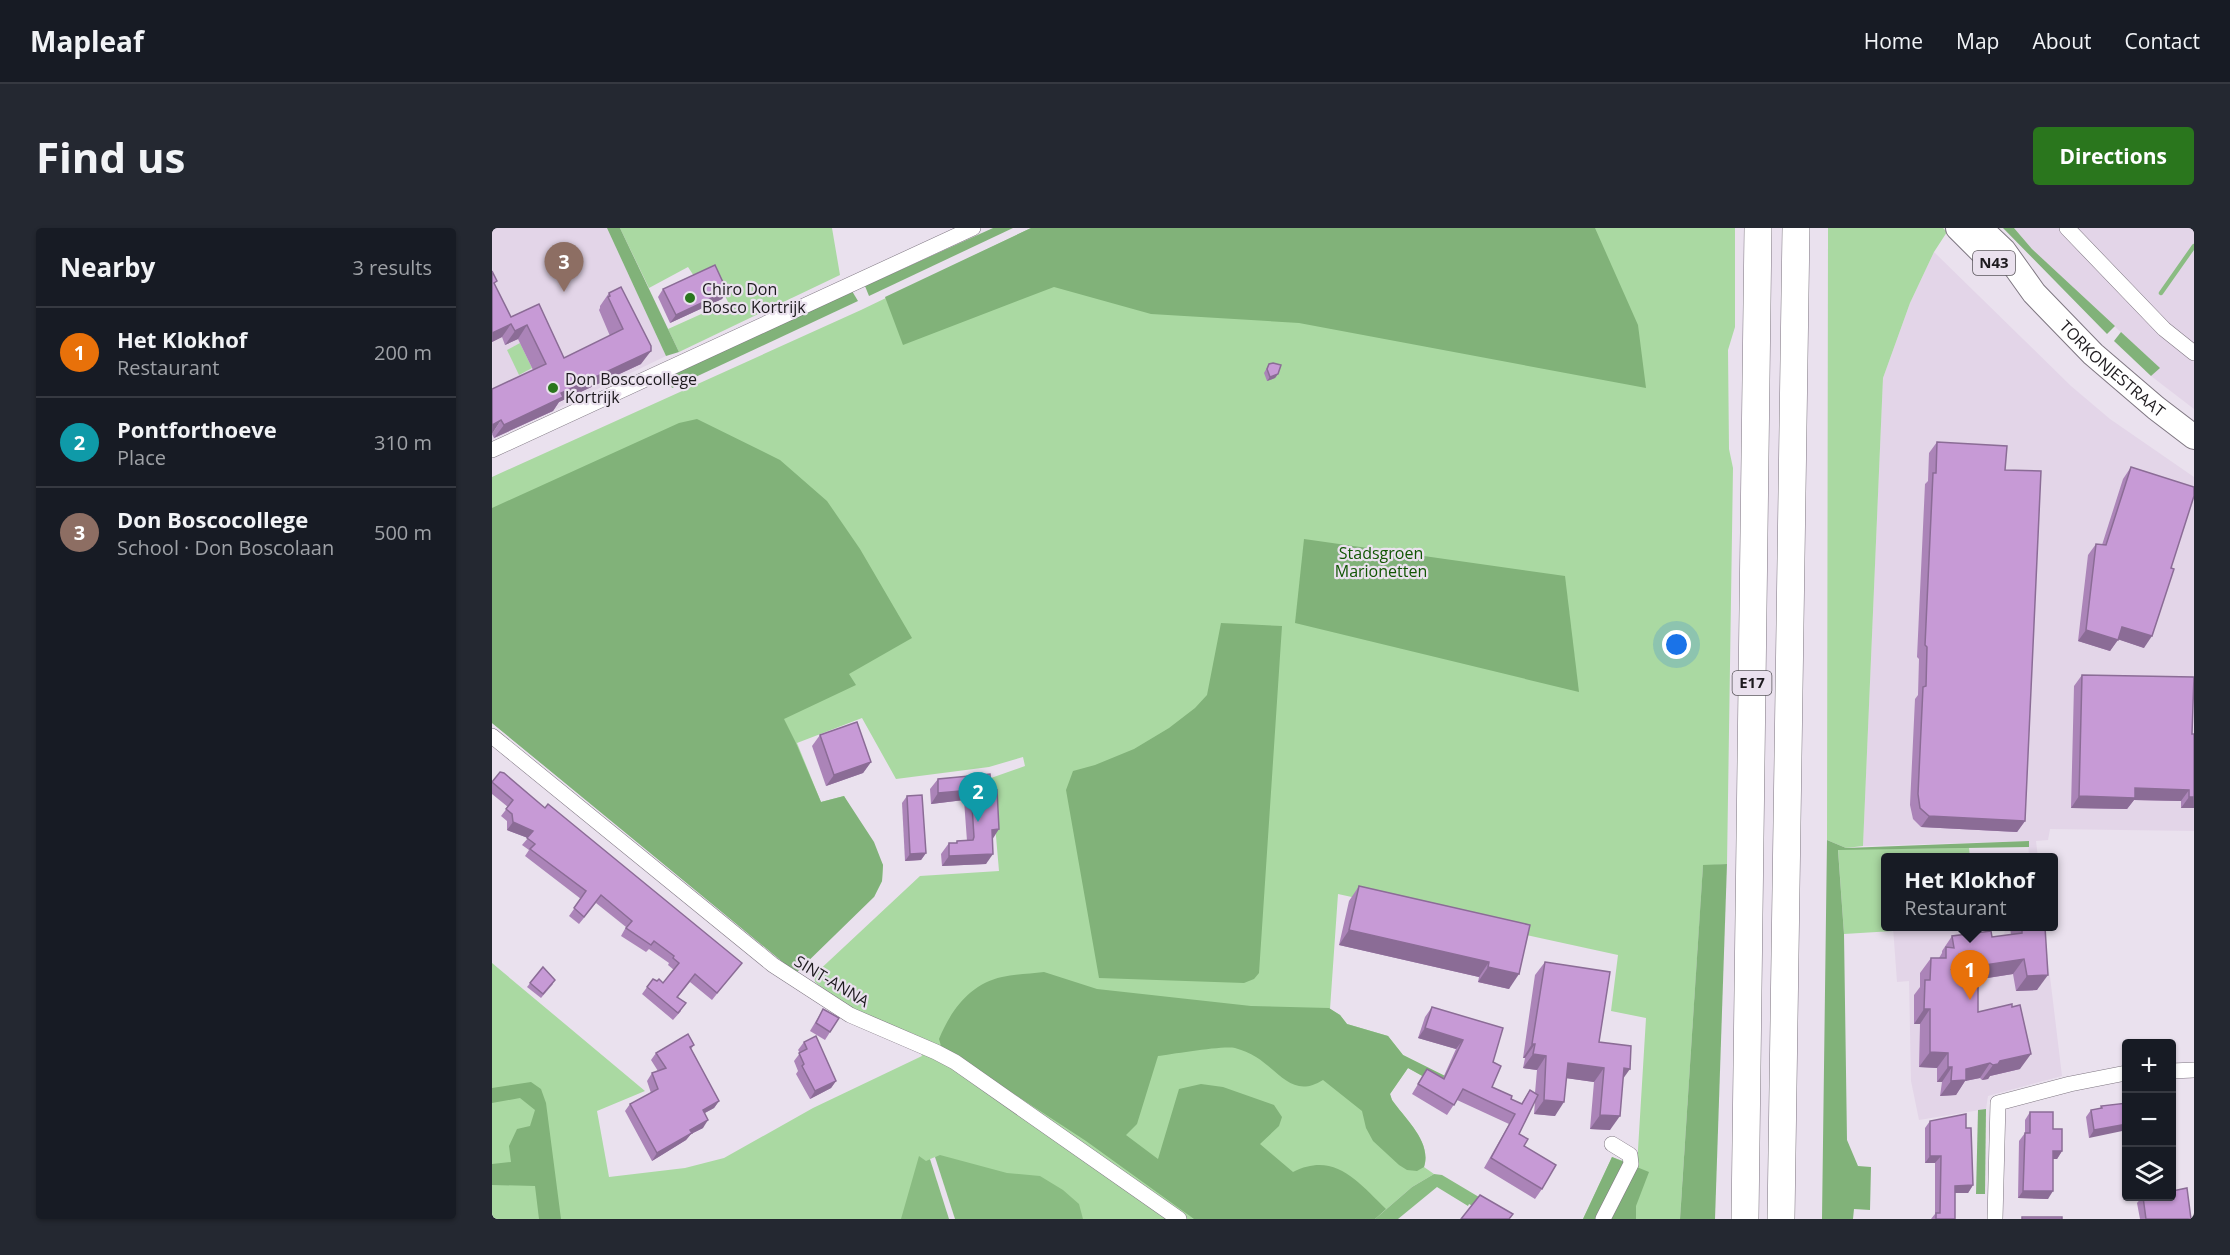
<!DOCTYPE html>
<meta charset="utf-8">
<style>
:root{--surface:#171b24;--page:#242831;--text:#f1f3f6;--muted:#9ea1a6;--line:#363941;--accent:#2a761d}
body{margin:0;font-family:"Open Sans",sans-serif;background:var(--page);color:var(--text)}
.controls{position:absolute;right:18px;bottom:18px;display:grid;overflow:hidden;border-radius:6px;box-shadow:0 2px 4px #0004}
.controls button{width:54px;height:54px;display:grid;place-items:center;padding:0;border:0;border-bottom:2px solid var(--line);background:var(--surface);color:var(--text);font:30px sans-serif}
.you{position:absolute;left:1185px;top:417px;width:21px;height:21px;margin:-15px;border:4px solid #fff;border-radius:50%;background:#1a73e8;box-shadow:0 0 0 9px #1a73e833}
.badge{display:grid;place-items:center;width:39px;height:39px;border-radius:50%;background:var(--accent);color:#fff;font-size:20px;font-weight:700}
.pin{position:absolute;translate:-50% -50px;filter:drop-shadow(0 2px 3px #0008)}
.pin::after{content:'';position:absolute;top:32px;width:21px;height:18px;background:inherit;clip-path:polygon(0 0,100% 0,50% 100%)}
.popup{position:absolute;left:1389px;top:625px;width:177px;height:78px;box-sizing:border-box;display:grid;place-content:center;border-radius:6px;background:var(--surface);filter:drop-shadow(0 2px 4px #0005);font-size:20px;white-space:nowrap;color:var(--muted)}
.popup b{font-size:22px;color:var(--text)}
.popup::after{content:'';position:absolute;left:50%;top:100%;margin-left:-12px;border:12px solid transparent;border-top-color:var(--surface)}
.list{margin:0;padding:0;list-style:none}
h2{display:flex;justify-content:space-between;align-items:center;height:78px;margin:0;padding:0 24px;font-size:26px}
h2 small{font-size:20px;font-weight:400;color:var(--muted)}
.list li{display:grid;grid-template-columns:39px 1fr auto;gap:18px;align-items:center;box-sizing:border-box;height:90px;padding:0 24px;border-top:2px solid var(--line)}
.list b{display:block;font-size:22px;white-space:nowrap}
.list p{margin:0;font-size:20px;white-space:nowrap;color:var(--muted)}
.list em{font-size:20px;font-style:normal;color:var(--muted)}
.icon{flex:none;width:33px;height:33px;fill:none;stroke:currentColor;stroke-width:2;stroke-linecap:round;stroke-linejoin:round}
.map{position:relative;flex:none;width:1702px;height:991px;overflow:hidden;border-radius:6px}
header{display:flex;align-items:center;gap:36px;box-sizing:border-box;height:84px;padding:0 30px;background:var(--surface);border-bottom:2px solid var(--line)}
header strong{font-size:28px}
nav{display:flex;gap:33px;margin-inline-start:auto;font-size:21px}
.intro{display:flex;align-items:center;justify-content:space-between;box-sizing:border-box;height:144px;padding:0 36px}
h1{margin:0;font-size:42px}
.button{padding:15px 27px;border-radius:6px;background:var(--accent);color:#fff;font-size:21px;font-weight:700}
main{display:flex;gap:36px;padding:0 36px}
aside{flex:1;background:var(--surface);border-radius:6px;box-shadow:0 2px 4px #0004}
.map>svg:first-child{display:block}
.built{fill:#e3d5e8}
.green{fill:#aad9a2}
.forest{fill:#81b279}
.water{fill:#8abc82}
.pier{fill:#eae1ee}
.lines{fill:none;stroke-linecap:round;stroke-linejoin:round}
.stream{stroke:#8abc82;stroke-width:4.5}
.street-casing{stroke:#7e7681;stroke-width:16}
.primary-casing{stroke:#7e7681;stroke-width:26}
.highway-casing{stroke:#7e7681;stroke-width:28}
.street{stroke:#fff;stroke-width:15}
.primary{stroke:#fff;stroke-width:24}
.highway{stroke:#fff;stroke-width:27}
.wall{fill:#ab84b8}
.shaded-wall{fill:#8b6c96}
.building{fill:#c79ad6;stroke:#8b6c96;stroke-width:1.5}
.poi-dot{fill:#2a761d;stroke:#eae1ee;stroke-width:2}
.labels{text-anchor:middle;stroke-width:4.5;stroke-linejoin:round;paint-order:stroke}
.shield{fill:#eae1ee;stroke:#5a565c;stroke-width:1.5}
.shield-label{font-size:15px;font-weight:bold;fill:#1d1a1e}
.poi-label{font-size:16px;fill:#1d1a1e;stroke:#eae1ee;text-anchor:start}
.street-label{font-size:16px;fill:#1d1a1e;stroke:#eae1ee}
.park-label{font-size:16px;fill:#115503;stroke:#eae1ee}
</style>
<header>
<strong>Mapleaf</strong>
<nav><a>Home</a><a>Map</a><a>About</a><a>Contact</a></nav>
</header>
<div class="intro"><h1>Find us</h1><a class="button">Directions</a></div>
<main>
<aside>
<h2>Nearby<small>3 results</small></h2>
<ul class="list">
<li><span class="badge" style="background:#e8710a">1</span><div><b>Het Klokhof</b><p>Restaurant</p></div><em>200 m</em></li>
<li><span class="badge" style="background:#0f9aa8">2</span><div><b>Pontforthoeve</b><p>Place</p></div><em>310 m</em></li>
<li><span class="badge" style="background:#8d6e63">3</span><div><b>Don Boscocollege</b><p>School · Don Boscolaan</p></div><em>500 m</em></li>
</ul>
</aside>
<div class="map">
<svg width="1702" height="991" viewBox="0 0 1702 991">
<rect width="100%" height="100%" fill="#eae1ee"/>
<g class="built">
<polygon points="0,0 115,0 174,128 0,212"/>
<polygon points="1522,0 1702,0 1702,181 1659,148 1667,140 1540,21"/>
<polygon points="1442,24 1579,158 1618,191 1702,249 1702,603 1558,601 1556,612 1544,613 1546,630 1537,629 1536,613 1371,618 1391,150 1418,75"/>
<polygon points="1401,699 1492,699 1494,709 1512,706 1514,699 1552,699 1570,848 1496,868 1494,881 1427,892 1419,853 1417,753 1405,754"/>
</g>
<g class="green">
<polygon points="128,0 340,0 348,47 187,124 176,101 236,74 219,39 202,48 196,39 157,60"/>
<path d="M539,0H1243V99L1236,122L1237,221L1241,240L1235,636L1211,638L1188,991H1091L1120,929L1145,938L1154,790L1119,783L1126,727L846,666L838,781L848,787L855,796L896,808L911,827L975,859L970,870L916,840L898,866L900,872C914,892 940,914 932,939L942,946L920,959L883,991H0V735L153,863L105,883L117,949L193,940L232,930L321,880L430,828L422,806L382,791L349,775L323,754L322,747L428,648L507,643L499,550L533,538L531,529L497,539L404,551L370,490L305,515L329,574L352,568L391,637L390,653L382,669L117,590L0,495V249L369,82Z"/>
<polygon points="1336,0 1451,0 1455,4 1442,24 1418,75 1391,150 1371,618 1354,620 1335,612"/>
<polygon points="28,115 40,140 27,147 15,122"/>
<polygon points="1477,620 1478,629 1394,630 1394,698 1401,699 1401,703 1352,706 1346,621"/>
</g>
<g class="forest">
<polygon points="115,0 128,0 187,124 174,128"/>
<polygon points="501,0 521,0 377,68 373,58"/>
<polygon points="539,0 1103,0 1146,97 1154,160 807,95 659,86 562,59 411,117 393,69"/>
<polygon points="1511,0 1522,0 1540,21 1623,98 1615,106"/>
<polygon points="360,63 366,73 180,160 176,149"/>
<polygon points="1629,104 1668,140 1659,148 1622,113"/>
<polygon points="205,191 288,232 335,273 368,321 420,410 357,446 364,457 292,491 304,515 329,574 352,568 382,614 391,637 390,653 382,669 304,745 0,495 0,280 187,195"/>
<polygon points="812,311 1073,348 1087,464 803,395"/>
<polygon points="729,395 790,398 767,745 762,751 752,755 607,750 574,562 581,543 603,537 642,521 677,500 703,480 715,467"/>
<polygon points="1335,612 1354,620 1537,613 1537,619 1346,622 1352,706 1355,912 1366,938 1379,939 1378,982 1362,981 1361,991 1330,991"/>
<polygon points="1235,636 1223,991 1188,991 1211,637"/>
<path d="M552,744L605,761L759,778L837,780L848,787L855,796L896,808L911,827L975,859L970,870L916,840L898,866L900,872C914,892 940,914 932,939L925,943L915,942L907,937L881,913L874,900L870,883L831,852C801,871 788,844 764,829C758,825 750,822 743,820C733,817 680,826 666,828L645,896L634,907L666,931L687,861L709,856L731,859L782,877L790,889L787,898L768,916L801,944C843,923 866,954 894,981L883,991H702L594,913L449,818L447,811C459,782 478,756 510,749C524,746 538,746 552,744Z"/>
<polygon points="39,854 49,861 54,875 69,991 47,991 43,958 0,957 0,936 19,934 17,918 25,901 38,898 43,882 28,870 0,875 0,860"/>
<polygon points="1494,881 1493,966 1484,966 1486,882"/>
<polygon points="1120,929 1157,944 1144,978 1144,991 1091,991"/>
</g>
<g class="water">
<polygon points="448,927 515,945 548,948 571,962 587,976 591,991 409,991 427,928 434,933"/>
<polygon points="942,946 950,947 997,975 992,984 977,976 976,978 945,959 906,991 883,991 920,959"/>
</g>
<polygon class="pier" points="443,929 463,991 457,991 438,931"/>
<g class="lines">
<polyline class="stream" points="1669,65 1702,18"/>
<g class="street-casing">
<g id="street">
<polyline points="1575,0 1672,101 1702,125"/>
<polyline points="0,222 481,0"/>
<polyline points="0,508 281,737 358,787 444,824 463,834 687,991"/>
<polyline points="1680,843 1702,842"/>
<polyline points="1111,991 1139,936 1138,927 1120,916"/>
<polyline points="1503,991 1506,875 1578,856 1634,845"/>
</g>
</g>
<g class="primary-casing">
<g id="primary">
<polyline points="1466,0 1496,30"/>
<path id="s1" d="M1488,0L1512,23L1542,65L1601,126L1664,180L1702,209"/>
</g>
</g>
<g class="highway-casing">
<g id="highway">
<polyline points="1253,991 1266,0"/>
<polyline points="1289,991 1304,0"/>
</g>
</g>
<use href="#street" class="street"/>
<use href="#primary" class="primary"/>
<use href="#highway" class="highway"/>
</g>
<g class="wall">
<polygon points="0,43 2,57 19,89 47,76 72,130 118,108 107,82 108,80 108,78 117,65 149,136 67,174 61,183 2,210 0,206 41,142 26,111 13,117 10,109 0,114"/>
<polygon points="171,61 235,63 230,71 178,95 166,69"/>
<polygon points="777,136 786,146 783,150 775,153 772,145"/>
<polygon points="1445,214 1513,242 1533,593 1525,604 1429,599 1421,591 1418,577 1423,471 1426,467 1427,431 1425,429 1433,256 1436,253 1437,225"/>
<polygon points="1639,239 1652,420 1626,411 1618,423 1586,413 1596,327 1604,316 1610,317 1631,251"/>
<polygon points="1590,447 1700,506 1702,506 1702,580 1689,580 1689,573 1642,572 1635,581 1579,580 1582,458"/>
<polygon points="328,507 379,534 371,545 334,558 320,518"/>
<polygon points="498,546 501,610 494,636 450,638 449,626 457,615 464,615 465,613 475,613 472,572 439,576 438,561 446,551"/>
<polygon points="0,554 244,742 220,772 198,754 186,769 189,783 181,792 150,766 161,751 165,753 171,755 182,742 176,737 177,735 157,721 154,724 129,708 134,699 104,675 87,696 77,688 89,671 33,628 37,622 30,617 36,610 15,602 15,593 9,588 16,579 0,566"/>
<polygon points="415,568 434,625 429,632 413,633 410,575"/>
<polygon points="867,658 1038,697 1017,761 986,754 987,749 847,717 857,673"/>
<polygon points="1518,699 1553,699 1545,762 1524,763 1521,746 1477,753 1486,784 1528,841 1498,848 1496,851 1490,852 1488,850 1473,853 1464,867 1448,868 1450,854 1445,854 1445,840 1427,839 1428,796 1422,796 1422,767 1428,759 1428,745 1439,730 1447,730 1450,725 1450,723 1460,708 1500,709 1519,707"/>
<polygon points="1053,734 1131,851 1118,902 1098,901 1102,854 1074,850 1063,888 1042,886 1043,873 1027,906 1050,961 1043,971 992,940 1017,896 965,872 955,887 920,866 935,841 951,850 964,821 926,810 933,789 940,779 1001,834 1000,859 1019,871 1029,876 1038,862 1043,865 1045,842 1031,840 1033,830 1031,830 1043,747"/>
<polygon points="51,739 61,756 49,770 35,759"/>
<polygon points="331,781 347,790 333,812 318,803"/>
<polygon points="312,814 344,853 339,860 318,871 304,846 306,843 302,833 308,825 306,822"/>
<polygon points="202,817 199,821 227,873 222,880 213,885 211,900 199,906 194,912 160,933 133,883 138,876 159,865 155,853 160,845 166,843 159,832 164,825"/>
<polygon points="1635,875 1597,910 1594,889 1599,882 1608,881 1609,878"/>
<polygon points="1538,884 1561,901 1570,923 1565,931 1561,931 1556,971 1526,970 1527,913 1533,905 1533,892"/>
<polygon points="1438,893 1474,900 1481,957 1476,965 1463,965 1463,991 1439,991 1443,986 1443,935 1433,935 1433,900"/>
<polygon points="1650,969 1651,969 1699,991 1648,991 1645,975"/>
</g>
<g class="shaded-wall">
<polygon points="235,63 230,71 178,95 184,87"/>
<polygon points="19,96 10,109 0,114 0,105"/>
<polygon points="35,97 26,111 13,117 23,103"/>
<polygon points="159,123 149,136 67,174 61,183 2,210 12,197 69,165"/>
<polygon points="786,146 783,150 775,153 778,149"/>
<polygon points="9,192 0,206 0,197"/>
<polygon points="1630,399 1660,408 1652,420 1622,410"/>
<polygon points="1594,402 1626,412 1618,423 1586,413"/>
<polygon points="379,534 371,545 334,558 342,547"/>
<polygon points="1643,560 1697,562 1689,573 1642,572 1635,581 1579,580 1587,568"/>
<polygon points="479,562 472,572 439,576 446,565"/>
<polygon points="1697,569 1702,569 1702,580 1689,580"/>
<polygon points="1437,588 1533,593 1525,604 1429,599"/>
<polygon points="21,594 41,603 36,610 15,602"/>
<polygon points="507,601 500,612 500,602"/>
<polygon points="434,625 429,632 413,633 418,626"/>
<polygon points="501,626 494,636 450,638 457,628"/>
<polygon points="857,702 997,734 987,749 847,717"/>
<polygon points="1532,731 1521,746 1450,757 1460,742"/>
<polygon points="996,739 1027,746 1017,761 986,754"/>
<polygon points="1556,747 1545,762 1524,763 1535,748"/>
<polygon points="1432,781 1438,781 1428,796 1422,796"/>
<polygon points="933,800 971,812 964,821 926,810"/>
<polygon points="1040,816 1043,816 1033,830 1031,830"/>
<polygon points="1438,824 1456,825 1445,840 1427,839"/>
<polygon points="1041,826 1054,828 1045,842 1031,840"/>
<polygon points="1539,826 1528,841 1498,848 1496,851 1490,852 1501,837 1508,833"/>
<polygon points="1076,835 1112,840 1102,854 1066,849"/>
<polygon points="1498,835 1488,850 1473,853 1464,867 1448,868 1459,853 1474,841"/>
<polygon points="1456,839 1460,839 1450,854 1445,854"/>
<polygon points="1132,840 1138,841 1128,855"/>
<polygon points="344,853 339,860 318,871 323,863"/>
<polygon points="1052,872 1072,874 1063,888 1042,886"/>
<polygon points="227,873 222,880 205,889 211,882"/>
<polygon points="1108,887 1128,888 1118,902 1098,901"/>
<polygon points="216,892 211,900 199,906 194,912 160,933 165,925 198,902"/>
<polygon points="1635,896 1635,902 1597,910 1602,902"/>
<polygon points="1561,923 1570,923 1565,931 1556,931"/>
<polygon points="1438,928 1449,928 1443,935 1433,935"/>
<polygon points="1481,957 1476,965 1457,965 1463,958"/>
<polygon points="1531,963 1561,963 1556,971 1526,970"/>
</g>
<g class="building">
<polygon points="223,37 235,63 184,87 171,61"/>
<polygon points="0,43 5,53 2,55 19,89 47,76 72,130 131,101 116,69 118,68 117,65 129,59 159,118 159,123 69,165 71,169 12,197 9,192 0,197 0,161 54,136 35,97 23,103 19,96 0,105"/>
<polygon points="781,135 789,137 786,146 778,149 775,141 777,136"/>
<polygon points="1445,214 1515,218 1513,242 1549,243 1533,593 1437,588 1428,580 1426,566 1431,459 1434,458 1435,419 1433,417 1441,245 1444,245"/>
<polygon points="1639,239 1702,259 1702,268 1679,340 1682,341 1660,408 1630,399 1626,412 1594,402 1604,316 1614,317"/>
<polygon points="1590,447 1702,449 1700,506 1702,506 1702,569 1697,569 1697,562 1643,560 1643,570 1587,568"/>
<polygon points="365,494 379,534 342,547 328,507"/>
<polygon points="8,544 12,545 53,580 56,576 250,735 225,765 203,746 185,769 194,775 186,785 155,759 161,751 165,753 167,751 171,755 187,735 181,730 182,728 162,713 159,717 134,700 140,693 109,667 92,689 82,680 94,663 38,621 43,616 35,610 41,603 21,594 20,586 14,581 21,572 0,554"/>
<polygon points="498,546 499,563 505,562 507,601 500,602 501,626 457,628 457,615 465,615 465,613 481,612 482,609 479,562 446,565 446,551"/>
<polygon points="430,567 434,625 418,626 415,568"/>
<polygon points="867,658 1038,697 1027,746 996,739 997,734 857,702"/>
<polygon points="1530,699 1553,699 1556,747 1535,748 1532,731 1460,742 1486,759 1486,784 1520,776 1520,779 1528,777 1539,826 1508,833 1506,836 1501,837 1498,835 1474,841 1474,852 1459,853 1460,839 1456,839 1456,825 1438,824 1438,781 1432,781 1433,752 1438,752 1439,730 1454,730 1454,719 1462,720 1460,708 1499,703 1500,709 1530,705"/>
<polygon points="1053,734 1118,744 1107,814 1139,818 1138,841 1132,840 1128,888 1108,887 1112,840 1076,835 1072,874 1052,872 1054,828 1041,826 1043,816 1040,816"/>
<polygon points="51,739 63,752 51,766 38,755"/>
<polygon points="940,779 1011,800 1001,834 1009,838 1000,859 1020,868 1019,871 1030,876 1038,862 1046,867 1027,906 1036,911 1032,918 1064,937 1050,961 999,930 1023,886 971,861 962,877 926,856 935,841 952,851 971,812 933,800"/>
<polygon points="331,781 347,790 338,804 324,795"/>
<polygon points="196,806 202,817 198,819 227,873 211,882 216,892 198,902 200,905 165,925 138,876 166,861 160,845 174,840 164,825"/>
<polygon points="324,808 344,853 323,863 310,838 312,836 307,825 315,821 312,814"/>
<polygon points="1635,875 1635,896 1602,902 1599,882 1610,880 1609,878"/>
<polygon points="1538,884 1561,884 1561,901 1570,901 1570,923 1561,923 1561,963 1531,963 1533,905 1538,905"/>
<polygon points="1474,886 1474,900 1479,900 1481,957 1463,958 1463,991 1444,991 1444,985 1448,985 1449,928 1438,928 1438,893"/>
<polygon points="1695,960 1699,991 1654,991 1651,969 1680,969 1680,963"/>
<polygon points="988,967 1021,986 1017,991 969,991"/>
<rect x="1530" y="989" width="40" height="2"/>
</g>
<g class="poi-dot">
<circle cx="198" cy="70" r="6"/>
<circle cx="61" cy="160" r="6"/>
</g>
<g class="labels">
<g class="shield">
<rect x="1481" y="23" width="42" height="24" rx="4.5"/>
<rect x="1240.5" y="443" width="39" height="24" rx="4.5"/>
</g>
<g class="shield-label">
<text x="1502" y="40">N43</text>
<text x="1260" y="460">E17</text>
</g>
<g class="poi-label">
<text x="210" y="67">Chiro Don<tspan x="210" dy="18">Bosco Kortrijk</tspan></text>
<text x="73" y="157">Don Boscocollege<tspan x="73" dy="18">Kortrijk</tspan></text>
</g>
<g class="street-label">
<text dy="6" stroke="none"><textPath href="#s1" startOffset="194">TORKONJESTRAAT</textPath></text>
<text transform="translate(340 753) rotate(31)" y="6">SINT-ANNA</text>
</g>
<g class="park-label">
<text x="889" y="331">Stadsgroen<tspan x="889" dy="18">Marionetten</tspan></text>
</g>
</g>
</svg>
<div class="controls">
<button>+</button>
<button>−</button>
<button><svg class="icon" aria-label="layers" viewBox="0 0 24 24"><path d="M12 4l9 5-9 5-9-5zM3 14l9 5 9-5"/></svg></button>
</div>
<div class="you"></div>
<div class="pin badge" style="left:1478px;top:772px;background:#e8710a">1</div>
<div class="popup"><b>Het Klokhof</b>Restaurant</div>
<div class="pin badge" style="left:486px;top:594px;background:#0f9aa8">2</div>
<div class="pin badge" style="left:72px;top:64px;background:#8d6e63">3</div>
</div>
</main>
